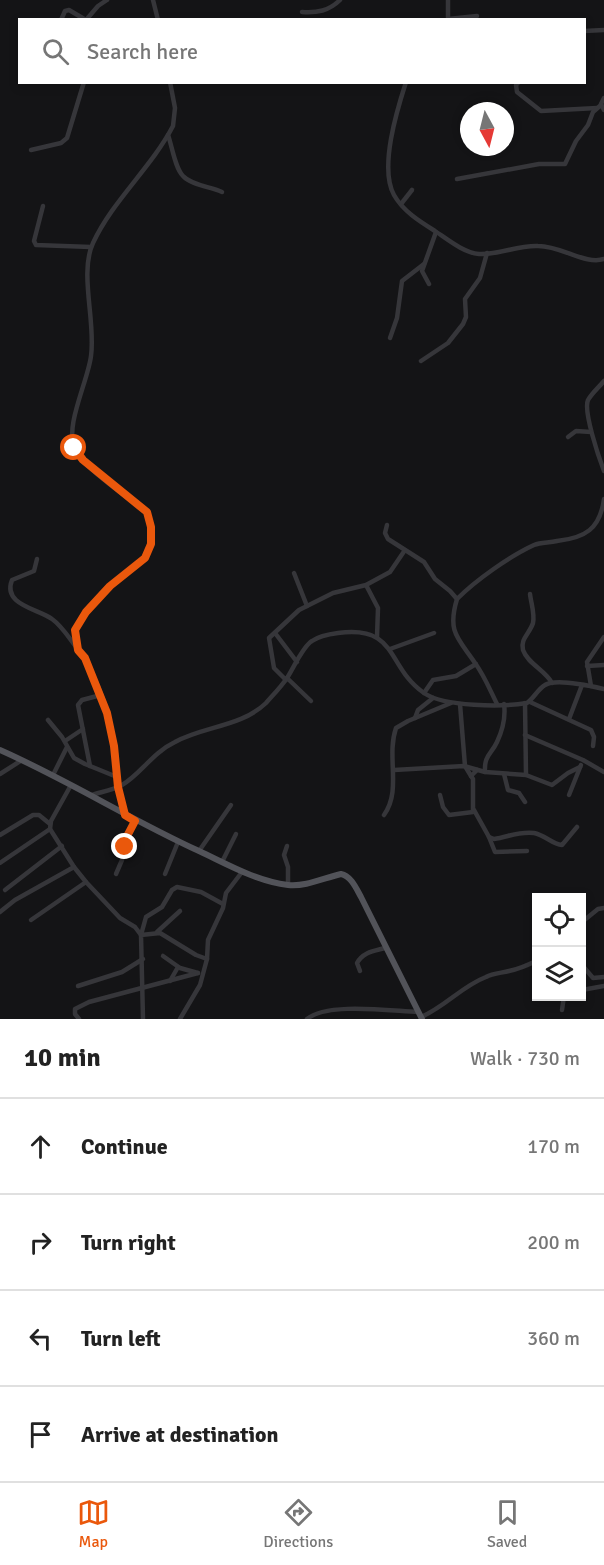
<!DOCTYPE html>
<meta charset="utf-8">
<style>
:root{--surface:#fff;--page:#f6f6f6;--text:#222;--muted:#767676;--line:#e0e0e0;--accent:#ea580c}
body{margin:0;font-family:Signika,sans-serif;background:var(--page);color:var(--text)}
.controls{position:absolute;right:18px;bottom:18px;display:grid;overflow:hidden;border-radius:0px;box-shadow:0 3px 9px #0003}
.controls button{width:54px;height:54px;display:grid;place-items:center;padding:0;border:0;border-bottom:2px solid var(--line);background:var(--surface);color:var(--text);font:30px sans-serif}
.compass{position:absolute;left:460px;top:102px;width:54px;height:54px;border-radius:50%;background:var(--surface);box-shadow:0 3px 9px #0003;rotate:173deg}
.stop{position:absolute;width:18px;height:18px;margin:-14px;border:4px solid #ea580c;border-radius:50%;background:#fff}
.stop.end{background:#ea580c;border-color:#fff;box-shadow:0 2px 6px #0008}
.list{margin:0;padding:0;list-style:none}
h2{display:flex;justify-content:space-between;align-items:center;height:78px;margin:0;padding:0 24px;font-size:26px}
h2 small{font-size:20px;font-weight:400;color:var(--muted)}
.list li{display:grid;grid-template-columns:39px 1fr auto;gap:18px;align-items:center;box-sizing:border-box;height:96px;padding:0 24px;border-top:2px solid var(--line)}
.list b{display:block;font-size:22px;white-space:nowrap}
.list em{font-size:20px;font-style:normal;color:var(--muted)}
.icon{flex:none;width:33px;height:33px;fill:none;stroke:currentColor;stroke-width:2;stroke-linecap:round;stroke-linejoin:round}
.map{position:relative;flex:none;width:604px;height:1019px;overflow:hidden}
.search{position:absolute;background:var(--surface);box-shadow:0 3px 9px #0003;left:18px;right:18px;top:18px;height:66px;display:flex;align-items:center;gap:15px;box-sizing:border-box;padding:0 21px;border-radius:0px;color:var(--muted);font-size:22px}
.sheet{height:462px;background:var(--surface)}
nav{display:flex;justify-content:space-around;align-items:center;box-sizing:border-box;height:84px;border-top:2px solid var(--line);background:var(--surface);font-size:16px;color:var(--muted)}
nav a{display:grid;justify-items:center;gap:3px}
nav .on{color:var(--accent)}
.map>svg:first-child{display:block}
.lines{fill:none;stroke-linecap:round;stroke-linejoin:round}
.minor{stroke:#36363a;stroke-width:4.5}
.major{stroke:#525359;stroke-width:6}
.route{stroke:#ea580c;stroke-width:8}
</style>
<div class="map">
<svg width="604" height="1019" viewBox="0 0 604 1019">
<rect width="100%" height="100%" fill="#141416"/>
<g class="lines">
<g class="minor">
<polyline points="153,0 158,20"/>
<path d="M302,12C317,13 329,11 340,0"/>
<polyline points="448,19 477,16"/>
<polyline points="61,20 65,11 69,10 86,20"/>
<polyline points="86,20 98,6 107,0"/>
<polyline points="448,20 448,0"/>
<polyline points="584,31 604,30"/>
<path d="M406,82C397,110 379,168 394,195C403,211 419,221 435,231C447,239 464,253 479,254C499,255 518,245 538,246C562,246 585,265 604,259"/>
<polyline points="519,82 516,85 517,92 541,111 597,108"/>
<polyline points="604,98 601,104 604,110"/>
<path d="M168,135C172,146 175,168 183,176C191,185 211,187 222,192"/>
<polyline points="31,150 61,143 67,138 84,82"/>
<polyline points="457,179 539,164 565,164 576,141 588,125 593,112 601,105"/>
<polyline points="401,204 412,190"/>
<polyline points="43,206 34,241 36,245 91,247"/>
<polyline points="429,284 422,271 436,232"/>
<polyline points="390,338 397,318 402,281 424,264"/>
<polyline points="421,361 448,343 463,324 466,317 465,299 480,278 487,253"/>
<path d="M604,381C599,387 592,393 588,400C583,411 599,458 604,471"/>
<polyline points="568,437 576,431 591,432"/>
<polyline points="387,525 385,533 388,539 424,562 435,579 450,591 457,599"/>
<path d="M37,559L34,571L12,580C2,605 39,609 52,619C62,626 69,638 77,648"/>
<polyline points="294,573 307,606"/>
<polyline points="366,585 378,608 377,637"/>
<path d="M530,594C531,603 535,614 533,623C530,633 520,639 523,650C528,664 545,670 552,683"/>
<polyline points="275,633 297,662"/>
<polyline points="390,649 434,633"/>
<polyline points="587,666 604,665"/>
<polyline points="287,678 311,701"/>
<polyline points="286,680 274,668 269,638 299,610 333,593 366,585 390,572 405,550"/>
<polyline points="591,686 587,662 604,637"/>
<polyline points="424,693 433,680 456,676 476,664"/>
<polyline points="530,702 591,730 594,737 593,746"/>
<polyline points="525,703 526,775"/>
<polyline points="460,704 465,766 471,776"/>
<path d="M497,704C490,690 484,675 475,663C458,638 447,632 457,599C476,580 510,556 534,545C541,542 549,543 557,541C585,538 600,529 604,499"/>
<polyline points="415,718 418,710 433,698"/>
<polyline points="569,719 582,685"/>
<polyline points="48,720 62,737 74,758 85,764 117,777"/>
<polyline points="525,735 583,760 604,772"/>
<polyline points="65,741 83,729"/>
<polyline points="90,766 78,705 82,700 101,695"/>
<polyline points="394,770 464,766 485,772 526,775 552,785 568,773 580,767"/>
<path d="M485,772C484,755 491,755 497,742C503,729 506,718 504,704"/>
<polyline points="0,774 22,760"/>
<polyline points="504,774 508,790 519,793 525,802"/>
<polyline points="53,775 67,747"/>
<polyline points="71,785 51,821 50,829 74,867 86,882 120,918 135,927 141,935"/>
<path d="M92,795C101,792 113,790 122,785C141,774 152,753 175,742C204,726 241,727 266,703C273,695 281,687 287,678C293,669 303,646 312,641C319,636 330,634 338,633C399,625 386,667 424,693C444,707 503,707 527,703C534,698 538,689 545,685C556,678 591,686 604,689"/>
<polyline points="440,795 443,807 449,815 473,812 473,779 471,776 477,770"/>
<polyline points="569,795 581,765"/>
<path d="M474,810L489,837L494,839C508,837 519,831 534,833C545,835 552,844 562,845L577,827"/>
<path d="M125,813C115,780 116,745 107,712C102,694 94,676 85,660C79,649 76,643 75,630C82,614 97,598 110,586C130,568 155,563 151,530C150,522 150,515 143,509C125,496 84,468 75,449C64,427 88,381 91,356C96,322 79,273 93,243C113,200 151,168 173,126L175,108L170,82"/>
<path d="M384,815C402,790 386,757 396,728L408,721L451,703"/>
<polyline points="0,835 33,815 39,815 50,824"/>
<polyline points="489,837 495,852 527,851"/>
<polyline points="287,846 284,855 288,867 288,885"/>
<polyline points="199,851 231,805"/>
<polyline points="222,862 236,834"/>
<polyline points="0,863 50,829"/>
<polyline points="116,874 122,860 125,840 135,821"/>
<polyline points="165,874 178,842"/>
<polyline points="5,890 62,846"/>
<polyline points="0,912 15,900 74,867"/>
<polyline points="31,920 86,882"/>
<polyline points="582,922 598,909 604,908"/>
<polyline points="157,932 180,911"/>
<polyline points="141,935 146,917 162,907 172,890 177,887 201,892 223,904"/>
<polyline points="163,956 180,968 198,973"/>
<polyline points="582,965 593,978 604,977"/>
<path d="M360,971L357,963C363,952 374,951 385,948"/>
<polyline points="170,981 178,967"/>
<polyline points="78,986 122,972 143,959"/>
<polyline points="582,990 604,986"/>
<polyline points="562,1010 564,996"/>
<path d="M421,1017C445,1007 462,986 486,977C493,973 502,973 509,971C519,969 528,965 536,961"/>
<polyline points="79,1019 75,1014 75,1009 89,1002 198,973"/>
<polyline points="143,1019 141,935 160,933 196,955 207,959"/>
<polyline points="180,1019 200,985 207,959 208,940 223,908 226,893 242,872"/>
<path d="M307,1019C327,1002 391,1011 418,1012"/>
</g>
<path class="major" d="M0,750C68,780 131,820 199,851C227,864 256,881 288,885C305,887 324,878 341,874C351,876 356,888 361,897L422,1019"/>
</g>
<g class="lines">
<polyline class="route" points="74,448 83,460 147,512 151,527 151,544 145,558 110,586 86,612 75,630 78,650 85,658 107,713 114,746 118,787 125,815 135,821 125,840 125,847"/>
</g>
</svg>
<div class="controls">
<button><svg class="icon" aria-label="locate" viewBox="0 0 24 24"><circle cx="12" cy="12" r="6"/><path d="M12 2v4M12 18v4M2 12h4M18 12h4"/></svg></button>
<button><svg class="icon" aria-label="layers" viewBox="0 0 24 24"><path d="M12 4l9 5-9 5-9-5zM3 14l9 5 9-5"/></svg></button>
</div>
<svg class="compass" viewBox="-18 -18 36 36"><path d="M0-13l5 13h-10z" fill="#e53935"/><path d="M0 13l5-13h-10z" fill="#767676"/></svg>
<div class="stop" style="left:74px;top:448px"></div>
<div class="stop end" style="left:125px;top:847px"></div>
<div class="search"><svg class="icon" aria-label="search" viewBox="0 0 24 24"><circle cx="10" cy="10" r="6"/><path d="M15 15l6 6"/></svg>Search here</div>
</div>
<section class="sheet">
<h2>10 min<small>Walk · 730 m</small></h2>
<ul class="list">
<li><svg class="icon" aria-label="ahead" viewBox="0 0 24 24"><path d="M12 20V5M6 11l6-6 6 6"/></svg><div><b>Continue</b></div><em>170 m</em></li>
<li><svg class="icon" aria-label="right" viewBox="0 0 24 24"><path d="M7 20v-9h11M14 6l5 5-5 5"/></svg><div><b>Turn right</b></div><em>200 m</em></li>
<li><svg class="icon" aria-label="left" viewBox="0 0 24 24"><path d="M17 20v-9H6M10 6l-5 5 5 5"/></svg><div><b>Turn left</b></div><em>360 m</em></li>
<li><svg class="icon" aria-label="arrive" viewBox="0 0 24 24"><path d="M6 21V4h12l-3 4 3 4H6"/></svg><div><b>Arrive at destination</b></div></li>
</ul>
</section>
<nav>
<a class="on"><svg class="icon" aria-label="map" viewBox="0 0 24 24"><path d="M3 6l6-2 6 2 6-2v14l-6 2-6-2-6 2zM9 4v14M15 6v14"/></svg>Map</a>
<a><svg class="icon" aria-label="directions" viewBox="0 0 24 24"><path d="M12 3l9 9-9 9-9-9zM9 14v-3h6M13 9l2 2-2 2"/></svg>Directions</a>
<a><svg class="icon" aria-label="saved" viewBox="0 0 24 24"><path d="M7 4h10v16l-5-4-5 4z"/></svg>Saved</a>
</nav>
